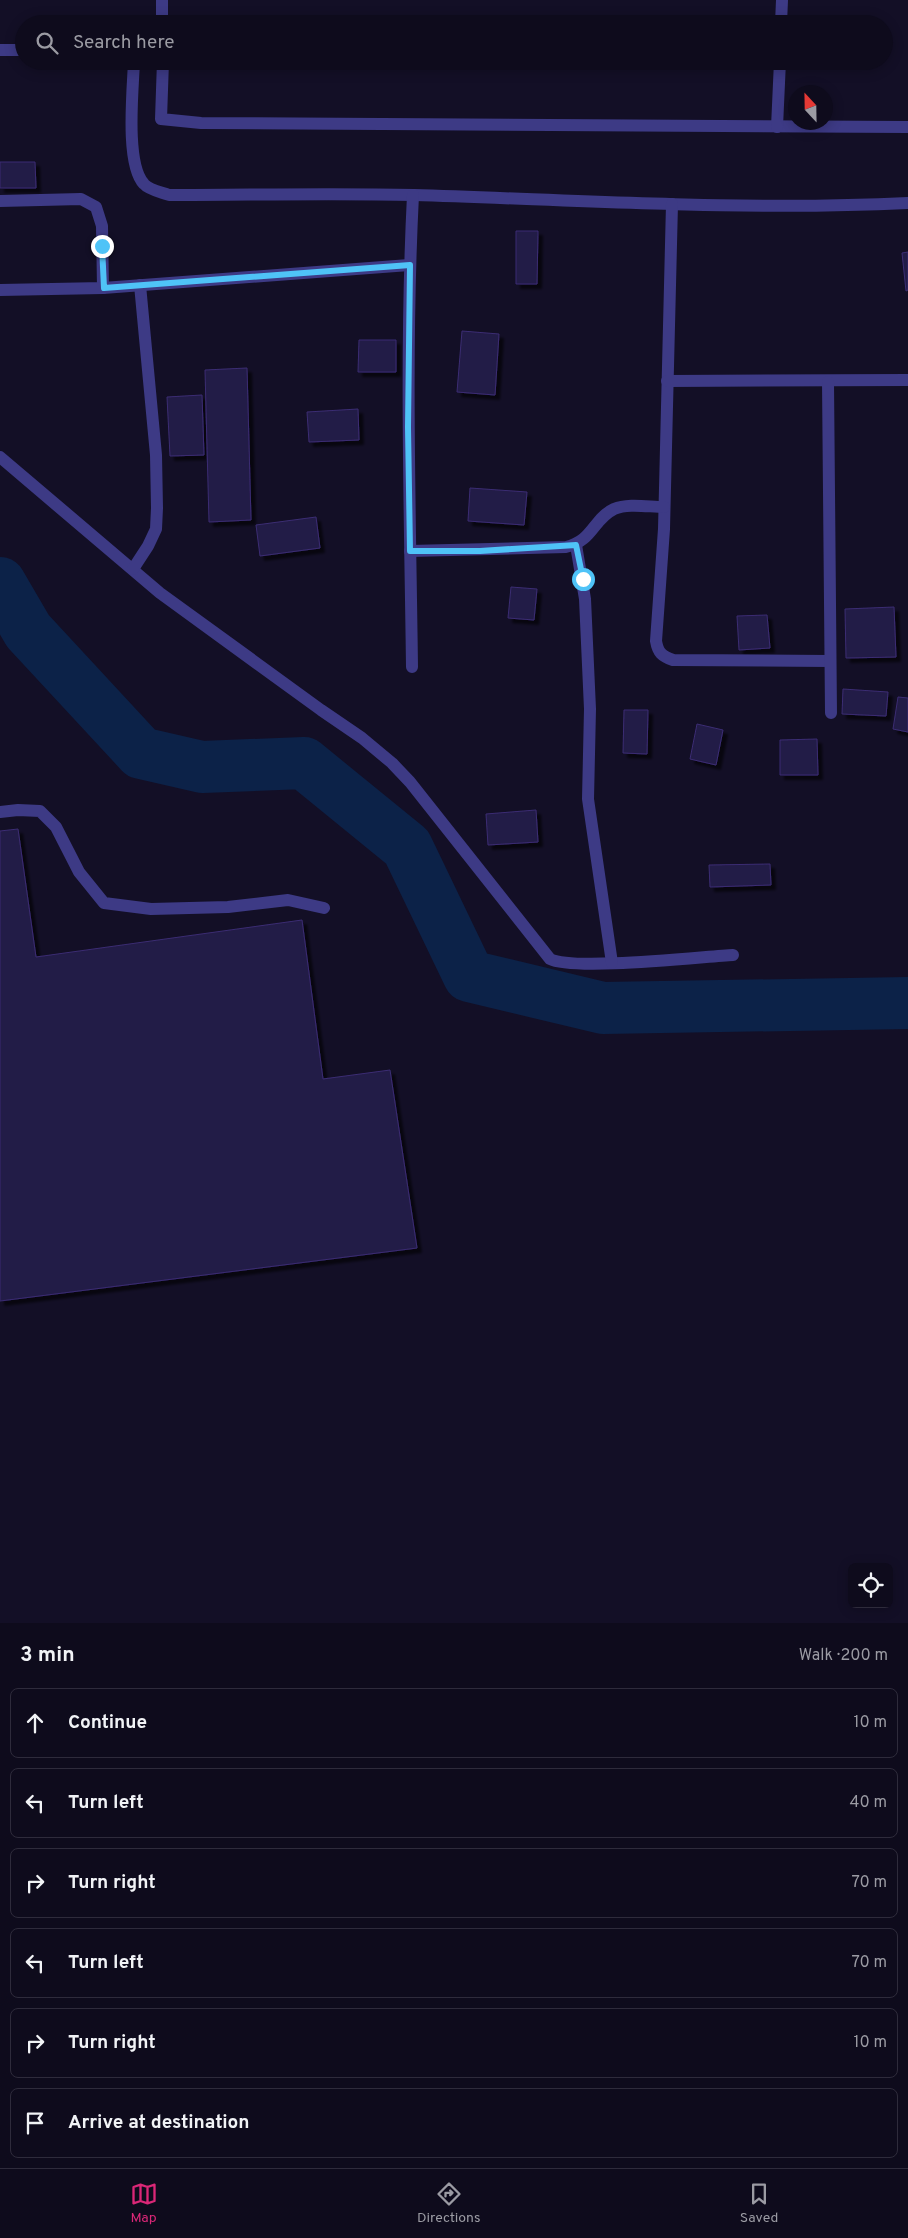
<!DOCTYPE html>
<meta charset="utf-8">
<style>
:root{--surface:#0e0b1c;--page:#171425;--text:#f1f3f6;--muted:#9b9ba3;--line:#2e2b3b;--accent:#db2777}
body{margin:0;font-family:Overpass,sans-serif;background:var(--page);color:var(--text)}
.controls{position:absolute;right:15px;bottom:15px;display:grid;overflow:hidden;border-radius:8px;box-shadow:0 2px 12px #0003}
.controls button{width:45px;height:45px;display:grid;place-items:center;padding:0;border:0;border-bottom:1px solid var(--line);background:var(--surface);color:var(--text);font:25px sans-serif}
.compass{position:absolute;left:788px;top:85px;width:45px;height:45px;border-radius:50%;background:var(--surface);box-shadow:0 2px 12px #0003;rotate:338deg}
.stop{position:absolute;width:15px;height:15px;margin:-11px;border:4px solid #4fc3f7;border-radius:50%;background:#fff}
.stop.end{background:#4fc3f7;border-color:#fff;box-shadow:0 1px 5px #0008}
.list{margin:0;padding:0;list-style:none}
h2{display:flex;justify-content:space-between;align-items:center;height:65px;margin:0;padding:0 20px;font-size:21px}
h2 small{font-size:16px;font-weight:400;color:var(--muted)}
.list li{display:grid;grid-template-columns:32px 1fr auto;gap:15px;align-items:center;box-sizing:border-box;height:70px;margin:0 10px 10px;padding:0 10px;border:1px solid var(--line);border-radius:8px}
.list b{display:block;font-size:19px;white-space:nowrap}
.list em{font-size:16px;font-style:normal;color:var(--muted)}
.icon{flex:none;width:28px;height:28px;fill:none;stroke:currentColor;stroke-width:2;stroke-linecap:round;stroke-linejoin:round}
.map{position:relative;flex:none;width:908px;height:1623px;overflow:hidden}
.search{position:absolute;background:var(--surface);box-shadow:0 2px 12px #0003;left:15px;right:15px;top:15px;height:55px;display:flex;align-items:center;gap:12px;box-sizing:border-box;padding:0 18px;border-radius:28px;color:var(--muted);font-size:19px}
.sheet{height:545px;background:var(--surface)}
nav{display:flex;justify-content:space-around;align-items:center;box-sizing:border-box;height:70px;border-top:1px solid var(--line);background:var(--surface);font-size:14px;color:var(--muted)}
nav a{display:grid;justify-items:center;gap:2px}
nav .on{color:var(--accent)}
.map>svg:first-child{display:block}
.lines{fill:none;stroke-linecap:round;stroke-linejoin:round}
.river{stroke:#0c2248;stroke-width:52}
.building{fill:#241b47;stroke:#3b2d73;filter:url(#shadow)}
.minor{stroke:#3d3a85;stroke-width:12}
.route{stroke:#4fc3f7;stroke-width:6}
</style>
<div class="map">
<svg width="908" height="1623" viewBox="0 0 908 1623">
<defs>
<filter id="shadow"><feDropShadow dx="4.5" dy="4.5" stdDeviation="1" flood-color="#0009"/></filter>
</defs>
<rect width="100%" height="100%" fill="#130f26"/>
<g class="lines">
<polyline class="river" points="0,583 28,631 141,753 202,767 304,763 407,847 469,976 603,1008 908,1003"/>
</g>
<g class="building">
<polygon points="0,162 35,162 36,188 0,188"/>
<polygon points="516,231 538,231 537,284 516,284"/>
<polygon points="908,252 908,290 906,291 902,253"/>
<polygon points="462,331 499,334 495,395 457,392"/>
<polygon points="359,340 396,340 396,372 358,372"/>
<polygon points="247,368 251,520 209,522 205,370"/>
<polygon points="202,395 204,455 170,456 167,397"/>
<polygon points="358,409 359,440 309,442 307,412"/>
<polygon points="470,488 527,492 524,525 468,521"/>
<polygon points="316,517 320,548 260,556 256,525"/>
<polygon points="511,587 537,589 534,620 508,618"/>
<polygon points="894,607 896,657 846,658 845,609"/>
<polygon points="767,615 770,648 739,650 737,616"/>
<polygon points="843,689 888,692 886,716 842,714"/>
<polygon points="898,697 908,698 908,732 893,729"/>
<polygon points="624,710 648,710 647,754 623,753"/>
<polygon points="697,724 723,730 716,765 690,759"/>
<polygon points="817,739 818,775 780,775 780,740"/>
<polygon points="536,810 538,842 488,845 486,814"/>
<polygon points="18,829 36,957 302,920 323,1079 390,1070 417,1248 0,1301 0,831"/>
<polygon points="770,864 771,885 710,887 709,865"/>
</g>
<g class="lines">
<g class="minor">
<polyline points="162,0 162,24"/>
<polyline points="781,24 782,0"/>
<polyline points="0,50 24,50"/>
<path d="M134,61C133,89 125,164 144,184C149,190 161,192 169,195C250,195 332,193 414,195C579,200 743,211 908,203"/>
<polyline points="163,61 161,119 201,123 908,127"/>
<polyline points="777,127 780,61"/>
<polyline points="0,201 81,199 96,207 102,226 103,288"/>
<path d="M672,204L664,529L656,641C658,653 662,656 673,660L830,661"/>
<polyline points="0,290 103,288 409,265"/>
<polyline points="667,381 908,380"/>
<polyline points="828,382 831,713"/>
<path d="M0,457L160,593L321,710L362,738L392,763L410,782L550,959C573,971 699,957 733,955"/>
<polyline points="576,545 585,599 590,709 588,799 612,963"/>
<path d="M410,551L566,547C593,541 593,519 614,509C628,503 649,507 664,507"/>
<polyline points="133,569 148,546 156,529 157,508 156,455 140,285"/>
<path d="M412,667C410,510 405,352 413,195"/>
<polyline points="0,812 18,810 40,811 56,827 79,872 104,903 151,909 228,907 288,900 324,908"/>
</g>
</g>
<g class="lines">
<polyline class="route" points="102,246 104,288 410,265 408,427 410,551 480,551 576,545 583,579"/>
</g>
</svg>
<div class="controls">
<button><svg class="icon" aria-label="locate" viewBox="0 0 24 24"><circle cx="12" cy="12" r="6"/><path d="M12 2v4M12 18v4M2 12h4M18 12h4"/></svg></button>
</div>
<svg class="compass" viewBox="-18 -18 36 36"><path d="M0-13l5 13h-10z" fill="#e53935"/><path d="M0 13l5-13h-10z" fill="#9b9ba3"/></svg>
<div class="stop" style="left:583px;top:579px"></div>
<div class="stop end" style="left:102px;top:246px"></div>
<div class="search"><svg class="icon" aria-label="search" viewBox="0 0 24 24"><circle cx="10" cy="10" r="6"/><path d="M15 15l6 6"/></svg>Search here</div>
</div>
<section class="sheet">
<h2>3 min<small>Walk · 200 m</small></h2>
<ul class="list">
<li><svg class="icon" aria-label="ahead" viewBox="0 0 24 24"><path d="M12 20V5M6 11l6-6 6 6"/></svg><div><b>Continue</b></div><em>10 m</em></li>
<li><svg class="icon" aria-label="left" viewBox="0 0 24 24"><path d="M17 20v-9H6M10 6l-5 5 5 5"/></svg><div><b>Turn left</b></div><em>40 m</em></li>
<li><svg class="icon" aria-label="right" viewBox="0 0 24 24"><path d="M7 20v-9h11M14 6l5 5-5 5"/></svg><div><b>Turn right</b></div><em>70 m</em></li>
<li><svg class="icon" aria-label="left" viewBox="0 0 24 24"><path d="M17 20v-9H6M10 6l-5 5 5 5"/></svg><div><b>Turn left</b></div><em>70 m</em></li>
<li><svg class="icon" aria-label="right" viewBox="0 0 24 24"><path d="M7 20v-9h11M14 6l5 5-5 5"/></svg><div><b>Turn right</b></div><em>10 m</em></li>
<li><svg class="icon" aria-label="arrive" viewBox="0 0 24 24"><path d="M6 21V4h12l-3 4 3 4H6"/></svg><div><b>Arrive at destination</b></div></li>
</ul>
</section>
<nav>
<a class="on"><svg class="icon" aria-label="map" viewBox="0 0 24 24"><path d="M3 6l6-2 6 2 6-2v14l-6 2-6-2-6 2zM9 4v14M15 6v14"/></svg>Map</a>
<a><svg class="icon" aria-label="directions" viewBox="0 0 24 24"><path d="M12 3l9 9-9 9-9-9zM9 14v-3h6M13 9l2 2-2 2"/></svg>Directions</a>
<a><svg class="icon" aria-label="saved" viewBox="0 0 24 24"><path d="M7 4h10v16l-5-4-5 4z"/></svg>Saved</a>
</nav>
